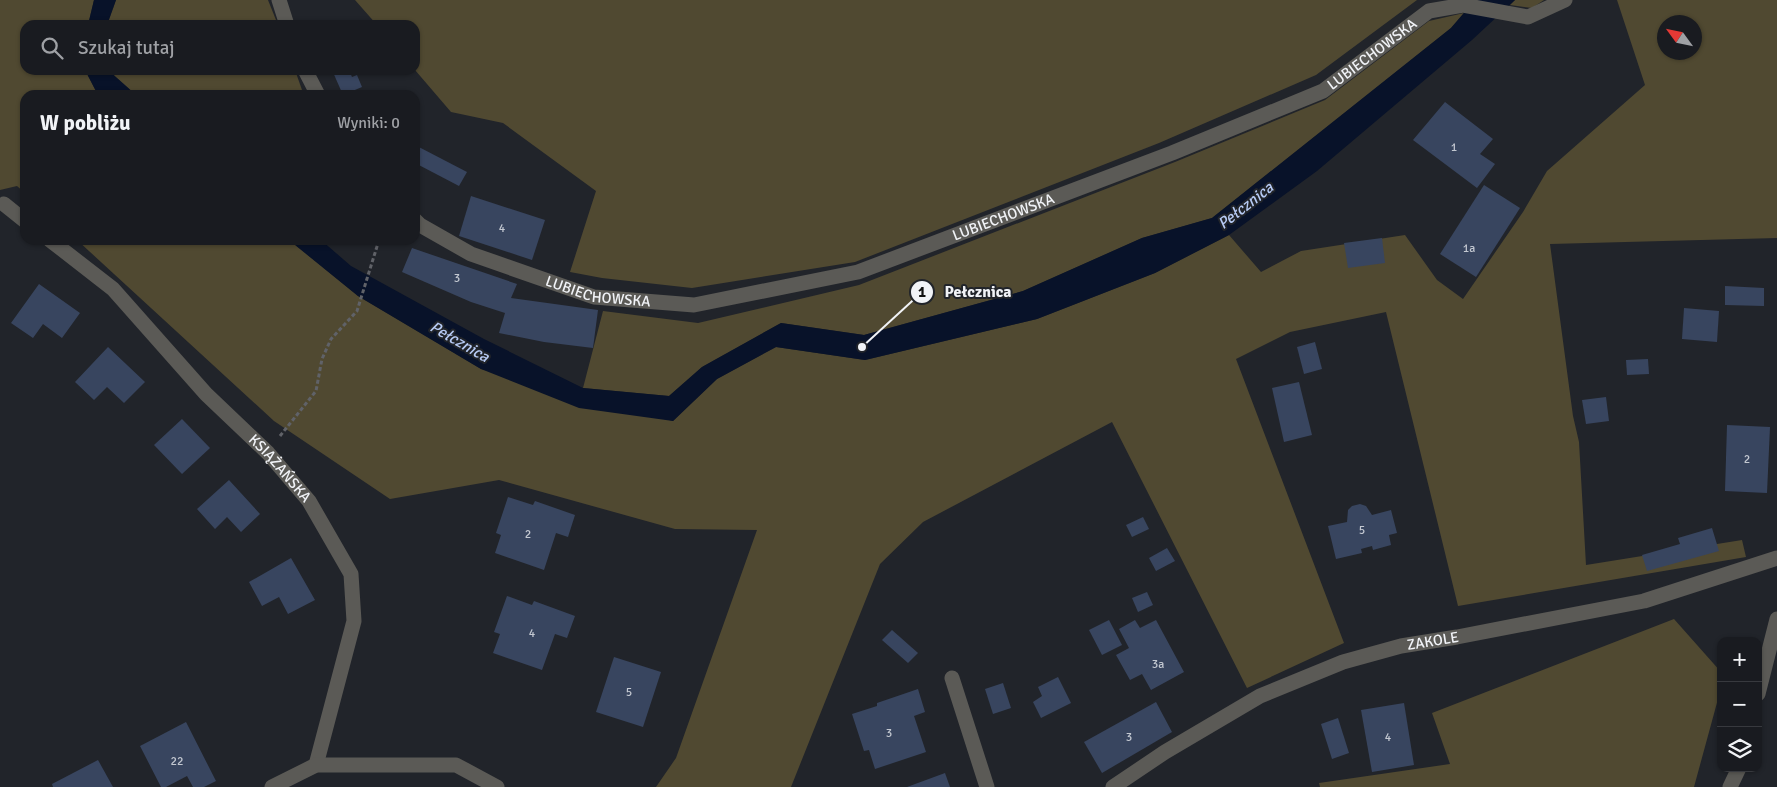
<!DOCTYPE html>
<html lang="pl">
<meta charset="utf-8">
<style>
:root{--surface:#191b20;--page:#222429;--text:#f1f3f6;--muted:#9fa1a5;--line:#37393e}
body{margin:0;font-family:Signika,sans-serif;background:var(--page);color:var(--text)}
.controls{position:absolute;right:15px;bottom:15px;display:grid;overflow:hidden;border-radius:10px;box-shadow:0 1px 4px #0004}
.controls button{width:45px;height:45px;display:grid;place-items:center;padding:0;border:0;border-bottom:1px solid var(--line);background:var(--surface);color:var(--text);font:25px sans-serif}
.compass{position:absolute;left:1657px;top:15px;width:45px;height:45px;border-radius:50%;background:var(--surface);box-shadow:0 1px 4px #0004;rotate:303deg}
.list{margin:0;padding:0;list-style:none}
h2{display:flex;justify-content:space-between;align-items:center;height:65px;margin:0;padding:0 20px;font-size:21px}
h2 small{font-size:16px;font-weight:400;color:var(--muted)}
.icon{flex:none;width:28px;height:28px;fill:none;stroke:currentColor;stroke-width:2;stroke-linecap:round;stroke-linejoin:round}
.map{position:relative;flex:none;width:1777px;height:787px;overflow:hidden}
.search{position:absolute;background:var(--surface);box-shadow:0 1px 4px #0004;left:20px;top:20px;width:400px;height:55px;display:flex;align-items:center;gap:12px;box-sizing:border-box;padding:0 18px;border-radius:15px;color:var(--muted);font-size:19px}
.panel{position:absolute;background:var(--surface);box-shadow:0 1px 4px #0004;left:20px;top:90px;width:400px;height:155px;border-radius:15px}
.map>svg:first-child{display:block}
.green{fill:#504931;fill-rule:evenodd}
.water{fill:#081229}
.building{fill:#38455f}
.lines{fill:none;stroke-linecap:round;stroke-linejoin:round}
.path{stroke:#606268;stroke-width:3;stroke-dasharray:4 2.5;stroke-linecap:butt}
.street{stroke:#5b5a56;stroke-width:15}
.labels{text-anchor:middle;stroke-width:4;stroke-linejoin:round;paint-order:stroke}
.number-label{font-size:12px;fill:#c3c8d1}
.street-label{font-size:15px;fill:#f1f3f7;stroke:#21242a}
.water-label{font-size:16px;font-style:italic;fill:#b7cbf5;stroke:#21242a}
.leader{fill:none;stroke:#f1f3f7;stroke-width:2}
.callout-dot{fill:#f1f3f7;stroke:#21242a;stroke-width:2}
.mark-label{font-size:15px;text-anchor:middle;font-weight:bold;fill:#111}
.callout-label{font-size:16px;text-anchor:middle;font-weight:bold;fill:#f1f3f7;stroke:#21242a;stroke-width:4;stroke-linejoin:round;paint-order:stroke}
</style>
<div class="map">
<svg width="1777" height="787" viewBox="0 0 1777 787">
<rect width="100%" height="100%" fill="#21242a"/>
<g class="green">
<polygon points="0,0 94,0 88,25 25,25 25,70 85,70 98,95 25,95 25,193 17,186 0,190"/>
<polygon points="116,0 268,0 278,25 107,25"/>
<polygon points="355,0 1417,0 1316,75 1159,143 855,262 692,288 602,278 570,272 596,191 503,123 451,112 415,70 415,25 377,25"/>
<polygon points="1515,0 1544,0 1532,8 1510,5"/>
<path d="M1617,0H1777V238L1550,244L1573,416L1579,442L1586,565L1742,540L1746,557L1458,606L1386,312L1290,332L1236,359L1344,643L1247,688L1112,422L923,522L880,564L791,787H656L676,758L757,530L675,529L499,480L390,499L274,421L77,240H289L358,296L481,369L673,421L717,379L776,347L865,360L1037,319L1155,273L1229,235L1261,272L1301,251L1405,235L1437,280L1463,299L1523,212L1547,171L1645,85ZM1664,22H1694V52H1664Z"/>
<polygon points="1464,13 1451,28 1212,218 1142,238 1023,291 864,335 781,323 702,367 669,396 583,388 603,311 698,323 859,285 1175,162 1325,100 1429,21"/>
<polygon points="108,70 295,70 302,90 298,95 136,95"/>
<polygon points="1674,619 1721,672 1721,688 1694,787 1320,787 1319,783 1450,764 1432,713"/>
</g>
<g class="water">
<polygon points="94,0 116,0 107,25 88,25"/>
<polygon points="1475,0 1515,0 1472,40 1317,171 1229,235 1155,273 1037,319 865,360 776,347 717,379 673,421 579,408 481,369 358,296 289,240 321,240 351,266 484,339 583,388 669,396 702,367 781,323 864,335 1023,291 1142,238 1212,218 1451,28"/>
<polygon points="85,70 108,70 136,95 98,95"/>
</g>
<g class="building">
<polygon points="332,70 349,70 352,77 357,75 362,87 343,95"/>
<polygon points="1445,102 1493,139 1480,154 1495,164 1477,188 1413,140"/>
<polygon points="415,145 467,172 459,186 415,163"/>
<polygon points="1484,185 1520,208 1476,277 1440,254"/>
<polygon points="471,196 545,220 532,260 459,236"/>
<polygon points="1382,238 1385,263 1348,268 1344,243"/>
<polygon points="412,248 517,284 511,298 598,310 593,348 544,342 499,333 505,313 471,302 402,272"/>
<polygon points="39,284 80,313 62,338 43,324 33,338 11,323"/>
<polygon points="1725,286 1764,288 1764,306 1725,305"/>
<polygon points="1684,308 1719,311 1717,342 1682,339"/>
<polygon points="1315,342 1322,369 1304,374 1297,347"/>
<polygon points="108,347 145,382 124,403 107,387 94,400 75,382"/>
<polygon points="1648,359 1649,374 1627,375 1626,360"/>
<polygon points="1299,382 1312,435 1284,442 1272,388"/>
<polygon points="1606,397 1609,421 1586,424 1582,400"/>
<polygon points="182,419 210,448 182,474 154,445"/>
<polygon points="1727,425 1770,427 1767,493 1725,491"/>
<polygon points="229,480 260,514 241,532 227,517 215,529 197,509"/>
<polygon points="508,497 533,505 535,501 575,515 568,537 556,533 544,570 495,553 501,535 496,533"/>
<polygon points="1360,504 1366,506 1372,515 1391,510 1397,533 1389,535 1391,545 1373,550 1372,546 1361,549 1362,553 1336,559 1328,526 1347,522 1348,510 1352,506"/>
<polygon points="1143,517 1149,529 1132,537 1126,525"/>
<polygon points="1712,528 1719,551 1647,571 1642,555 1680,544 1678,538"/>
<polygon points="1167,548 1175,561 1156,571 1149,558"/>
<polygon points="291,558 315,600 288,614 279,597 262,606 249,582"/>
<polygon points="1147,592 1153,605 1138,612 1132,598"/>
<polygon points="507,596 532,605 534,601 575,616 567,638 555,634 542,670 493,653 500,634 494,632"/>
<polygon points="1109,620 1122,645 1102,655 1089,630"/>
<polygon points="1135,620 1140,628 1156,620 1184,672 1151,690 1142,674 1130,680 1116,655 1129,648 1119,629"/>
<polygon points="892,630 918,653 908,663 882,640"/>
<polygon points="614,657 661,672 643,727 596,712"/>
<polygon points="1058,677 1071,703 1041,718 1033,702 1042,696 1038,687"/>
<polygon points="1003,683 1011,708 993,714 985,689"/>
<polygon points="918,689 925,712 914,716 926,752 875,769 869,750 864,751 852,714 877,706 877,703"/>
<polygon points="1156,702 1172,732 1102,773 1084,742"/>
<polygon points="1404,703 1414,765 1372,772 1361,710"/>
<polygon points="1338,718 1349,753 1332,759 1321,724"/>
<polygon points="186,722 216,781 204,787 193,787 187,776 166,787 161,787 140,746"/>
<polygon points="98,760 113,787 53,787 52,784"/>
<polygon points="945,773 950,787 907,787"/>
</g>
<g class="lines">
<polyline class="path" points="280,436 316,391 322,359 331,339 357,311 379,240"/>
<g class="street">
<polyline points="279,0 287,25"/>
<polyline points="305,70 318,95"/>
<polyline points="4,204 25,221"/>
<path id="s1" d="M415,220L420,225L471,254L594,297L694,305L858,272L1172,153L1323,91L1429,11L1463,5L1528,17L1565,0"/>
<path id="s2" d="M50,240L113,289L206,394L268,453L309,501L351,574L354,621L316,765"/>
<polyline points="952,678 987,787"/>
<polyline points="1758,694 1777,619"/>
<polyline points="272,787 316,765 456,765 497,787"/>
<path id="s3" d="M1113,787L1165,752L1260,696L1343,662L1401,646L1457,637L1644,601L1777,558"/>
<polyline points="1730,787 1739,768"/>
</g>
</g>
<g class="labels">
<g class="number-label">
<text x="1454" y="151">1</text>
<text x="502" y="232">4</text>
<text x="1469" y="252">1a</text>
<text x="457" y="282">3</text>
<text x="1747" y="463">2</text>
<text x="1362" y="534">5</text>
<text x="528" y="538">2</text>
<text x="532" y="637">4</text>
<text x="1158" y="668">3a</text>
<text x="629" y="696">5</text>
<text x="889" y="737">3</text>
<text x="1129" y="741">3</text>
<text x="1388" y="741">4</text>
<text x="177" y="765">22</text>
</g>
<g class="street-label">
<text dy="5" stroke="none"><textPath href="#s1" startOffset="1024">LUBIECHOWSKA</textPath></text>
<text dy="5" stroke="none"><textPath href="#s1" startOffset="619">LUBIECHOWSKA</textPath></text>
<text dy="5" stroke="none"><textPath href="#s1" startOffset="199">LUBIECHOWSKA</textPath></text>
<text dy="5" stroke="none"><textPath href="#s2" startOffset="325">KSIĄŻAŃSKA</textPath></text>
<text dy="5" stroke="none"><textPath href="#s3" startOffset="355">ZAKOLE</textPath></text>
</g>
<g class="water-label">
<text transform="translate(1245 205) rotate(-38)" y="6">Pełcznica</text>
<text transform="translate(460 341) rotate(30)" y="6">Pełcznica</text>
</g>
</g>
<path class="leader" d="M862 347L922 292"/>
<g class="callout-dot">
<circle cx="862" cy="347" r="5"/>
<circle cx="922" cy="292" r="12"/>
</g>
<g class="mark-label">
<text x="922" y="297">1</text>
</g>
<g class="callout-label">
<text x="978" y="297">Pełcznica</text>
</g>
</svg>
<div class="controls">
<button>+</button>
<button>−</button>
<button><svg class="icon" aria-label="layers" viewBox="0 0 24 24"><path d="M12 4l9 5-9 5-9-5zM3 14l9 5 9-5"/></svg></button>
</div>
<svg class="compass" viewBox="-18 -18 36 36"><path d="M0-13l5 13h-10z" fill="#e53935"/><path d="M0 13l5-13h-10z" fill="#9fa1a5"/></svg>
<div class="search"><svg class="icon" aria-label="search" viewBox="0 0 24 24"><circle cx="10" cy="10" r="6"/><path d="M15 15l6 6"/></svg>Szukaj tutaj</div>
<section class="panel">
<h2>W pobliżu<small>Wyniki: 0</small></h2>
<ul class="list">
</ul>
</section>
</div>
